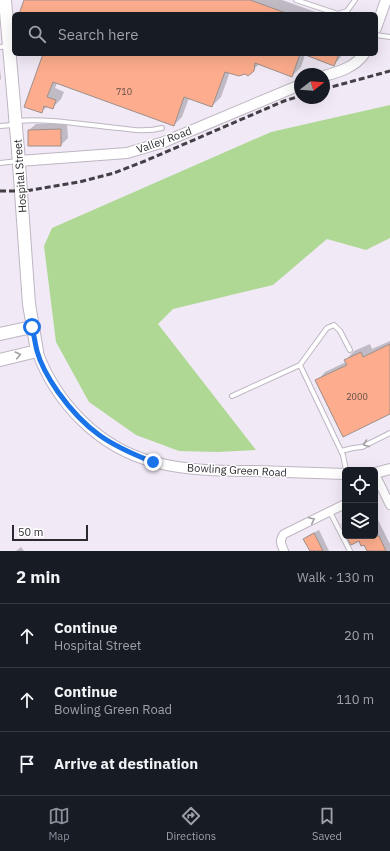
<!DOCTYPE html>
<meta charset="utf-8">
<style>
:root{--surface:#171b24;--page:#20242c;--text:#f1f3f6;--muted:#9ea1a6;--line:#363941;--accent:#8c9099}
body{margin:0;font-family:"IBM Plex Sans",sans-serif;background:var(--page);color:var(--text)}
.controls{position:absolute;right:12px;bottom:12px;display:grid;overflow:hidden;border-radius:6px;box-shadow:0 4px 16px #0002}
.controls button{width:36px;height:36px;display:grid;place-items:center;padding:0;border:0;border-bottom:1px solid var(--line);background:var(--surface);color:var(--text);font:20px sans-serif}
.compass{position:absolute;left:294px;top:68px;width:36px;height:36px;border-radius:50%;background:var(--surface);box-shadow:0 4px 16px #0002;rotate:73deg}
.scale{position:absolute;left:12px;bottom:10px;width:76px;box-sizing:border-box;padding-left:4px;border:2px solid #2d2a2f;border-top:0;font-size:11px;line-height:14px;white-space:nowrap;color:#2d2a2f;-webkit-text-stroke:3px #fff;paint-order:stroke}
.stop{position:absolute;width:12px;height:12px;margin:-9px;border:3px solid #1a73e8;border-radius:50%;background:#fff}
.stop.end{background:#1a73e8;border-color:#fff;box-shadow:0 1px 4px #0008}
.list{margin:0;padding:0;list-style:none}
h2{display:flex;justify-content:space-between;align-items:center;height:52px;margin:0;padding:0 16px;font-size:17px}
h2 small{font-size:13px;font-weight:400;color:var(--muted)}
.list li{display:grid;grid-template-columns:26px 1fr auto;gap:12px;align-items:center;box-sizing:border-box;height:64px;padding:0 16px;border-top:1px solid var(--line)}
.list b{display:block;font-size:15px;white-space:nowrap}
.list p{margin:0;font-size:13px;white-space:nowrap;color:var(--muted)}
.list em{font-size:13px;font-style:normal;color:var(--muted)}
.icon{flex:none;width:22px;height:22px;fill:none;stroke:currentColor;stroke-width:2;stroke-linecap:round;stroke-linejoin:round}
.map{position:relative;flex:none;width:390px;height:551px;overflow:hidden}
.search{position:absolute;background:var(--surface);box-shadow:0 4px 16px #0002;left:12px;right:12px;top:12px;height:44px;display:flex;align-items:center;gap:10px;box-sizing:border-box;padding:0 14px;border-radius:6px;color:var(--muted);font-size:15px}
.sheet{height:244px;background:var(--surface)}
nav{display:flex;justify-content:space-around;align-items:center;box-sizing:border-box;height:56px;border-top:1px solid var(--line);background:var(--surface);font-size:11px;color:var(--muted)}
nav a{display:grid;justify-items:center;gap:2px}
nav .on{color:var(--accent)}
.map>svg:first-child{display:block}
.green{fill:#afd895}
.shadow{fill:#0003}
.building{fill:#fdad8d;stroke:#9e8f8a}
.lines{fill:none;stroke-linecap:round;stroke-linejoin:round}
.service-casing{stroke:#beb6c2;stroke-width:6}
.minor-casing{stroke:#beb6c2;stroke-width:10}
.tertiary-casing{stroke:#beb6c2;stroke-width:12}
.secondary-casing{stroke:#beb6c2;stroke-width:14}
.service{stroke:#fff;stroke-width:4}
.minor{stroke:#fff;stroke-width:8}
.tertiary{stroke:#fff;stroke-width:10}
.secondary{stroke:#fff;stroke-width:12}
.rail{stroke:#423f45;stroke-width:3;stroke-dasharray:6 3;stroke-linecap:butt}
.oneway{stroke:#a09fa1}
.route{stroke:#1a73e8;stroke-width:5}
.labels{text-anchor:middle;stroke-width:3;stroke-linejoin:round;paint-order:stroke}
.number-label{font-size:9px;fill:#614b46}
.street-label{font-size:11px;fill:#2d2a2f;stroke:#fff}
</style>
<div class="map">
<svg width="390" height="551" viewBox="0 0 390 551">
<rect width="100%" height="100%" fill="#f1e9f5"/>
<polygon class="green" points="390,105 390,238 366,250 327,239 273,285 173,309 158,324 256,450 218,452 179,451 136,435 89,402 56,342 44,246 52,228 271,132"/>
<g class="shadow">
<polygon points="25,0 282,0 321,14 20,14"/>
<polygon points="44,54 343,54 334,65 305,55 301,67 292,76 259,64 248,75 245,73 230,72 221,97 212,106 189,98 182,117 174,125 57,83 55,88 64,92 61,99 52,108 48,106 41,112"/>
<polygon points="0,69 1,79 0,80"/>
<polygon points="67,123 68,138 61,145 29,145 29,130 36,124"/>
<polygon points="390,341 390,413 317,381 325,372 346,362 346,360 354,351 370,344 372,349"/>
<polygon points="375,514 390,544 390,551 369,551 365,544 359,539 347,536 375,536"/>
<polygon points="345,521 345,531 341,524"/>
<polygon points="319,530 329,551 311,551 305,539 309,535"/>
<polygon points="21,547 24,551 16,551"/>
</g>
<g class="building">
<polygon points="24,0 250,0 286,13 286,14 19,14"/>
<polygon points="43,54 300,54 292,77 255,63 254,71 248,76 245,74 239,76 225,72 212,107 184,97 174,126 53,82 47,97 56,100 53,109 44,106 42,113 24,107"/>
<polygon points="303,54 339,54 334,66"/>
<polygon points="61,129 61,146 28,146 28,130"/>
<polygon points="390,344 390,414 343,437 315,380 347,365 344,360 361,352 363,357"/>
<polygon points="314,533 323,551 310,551 303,539"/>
<polygon points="346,536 379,536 386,551 367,551 364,545 361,546 359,541 351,545"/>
</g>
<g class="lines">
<g class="service-casing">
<g id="service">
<polyline points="296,0 338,14 347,11 355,0"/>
<polyline points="376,35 390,37"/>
<polyline points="0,47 9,46"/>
<path d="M16,121C50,118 84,125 118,128C133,130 147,132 162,128"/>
<polyline points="0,126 13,125"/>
<polyline points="0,163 18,161"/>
<polyline points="232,396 300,365"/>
<polyline points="341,451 353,448 362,447 390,433"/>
<polyline points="346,470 343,455 300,365 327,328 334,325 340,331 350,350"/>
<polyline points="330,512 350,551"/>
</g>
</g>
<g class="minor-casing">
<g id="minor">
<polyline points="375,474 390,505"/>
<path d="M284,551C281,544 279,540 284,534L345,504"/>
</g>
</g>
<g class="tertiary-casing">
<g id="tertiary">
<polyline points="376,28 386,0"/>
<path d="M324,76C339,72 355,67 364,54"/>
<polyline points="19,161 127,153 164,142 300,85"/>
<path d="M37,351C56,403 99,448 154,462C187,471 222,471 257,471C286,472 316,473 345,474"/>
<polyline points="375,473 390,469"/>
</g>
</g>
<g class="secondary-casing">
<g id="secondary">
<polyline points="0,334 32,327"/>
<polyline points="0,360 37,351 29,304 18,150 5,0"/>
</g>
</g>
<use href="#service" class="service"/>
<use href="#minor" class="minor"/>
<use href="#tertiary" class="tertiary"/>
<use href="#secondary" class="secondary"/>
<g class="rail">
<polyline points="324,89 390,71"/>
<polyline points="0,191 25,191 79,182 114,173 145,161 284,101 300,96"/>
</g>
</g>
<defs><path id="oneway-chevron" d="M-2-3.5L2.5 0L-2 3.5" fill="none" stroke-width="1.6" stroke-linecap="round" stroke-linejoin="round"/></defs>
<g class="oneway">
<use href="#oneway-chevron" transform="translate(18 355) rotate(-12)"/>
<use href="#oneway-chevron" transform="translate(366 444) rotate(157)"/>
<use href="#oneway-chevron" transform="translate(312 520) rotate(-25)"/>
</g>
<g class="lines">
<path class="route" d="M32,327C34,335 35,343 37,351C41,366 49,379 58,392C86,431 109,445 153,462"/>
</g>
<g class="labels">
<g class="number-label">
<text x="124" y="95">710</text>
<text x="357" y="400">2000</text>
</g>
<g class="street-label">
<text transform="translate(164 140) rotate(-20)" y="4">Valley Road</text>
<text transform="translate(20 176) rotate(-94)" y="4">Hospital Street</text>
<text transform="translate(237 470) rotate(3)" y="4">Bowling Green Road</text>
</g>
</g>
</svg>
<div class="controls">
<button><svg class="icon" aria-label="locate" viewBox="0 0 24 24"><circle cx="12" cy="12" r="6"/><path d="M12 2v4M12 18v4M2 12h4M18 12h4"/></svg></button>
<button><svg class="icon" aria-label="layers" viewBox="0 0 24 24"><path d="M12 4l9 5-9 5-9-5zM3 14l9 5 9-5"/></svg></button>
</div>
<svg class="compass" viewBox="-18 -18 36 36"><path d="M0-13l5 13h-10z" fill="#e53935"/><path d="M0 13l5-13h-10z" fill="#9ea1a6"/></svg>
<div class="scale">50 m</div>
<div class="stop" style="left:32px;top:327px"></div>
<div class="stop end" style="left:153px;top:462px"></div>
<div class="search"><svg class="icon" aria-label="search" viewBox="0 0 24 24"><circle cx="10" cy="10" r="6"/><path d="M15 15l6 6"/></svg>Search here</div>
</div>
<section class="sheet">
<h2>2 min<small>Walk · 130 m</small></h2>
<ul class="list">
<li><svg class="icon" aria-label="ahead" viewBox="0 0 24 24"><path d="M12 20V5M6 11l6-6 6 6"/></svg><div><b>Continue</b><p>Hospital Street</p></div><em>20 m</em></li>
<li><svg class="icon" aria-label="ahead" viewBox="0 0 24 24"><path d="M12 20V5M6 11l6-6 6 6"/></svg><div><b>Continue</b><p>Bowling Green Road</p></div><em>110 m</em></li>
<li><svg class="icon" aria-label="arrive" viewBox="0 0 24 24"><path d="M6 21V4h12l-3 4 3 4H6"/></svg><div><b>Arrive at destination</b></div></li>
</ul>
</section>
<nav>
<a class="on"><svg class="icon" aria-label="map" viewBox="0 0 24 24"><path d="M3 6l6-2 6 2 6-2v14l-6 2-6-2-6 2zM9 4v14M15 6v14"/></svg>Map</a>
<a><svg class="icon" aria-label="directions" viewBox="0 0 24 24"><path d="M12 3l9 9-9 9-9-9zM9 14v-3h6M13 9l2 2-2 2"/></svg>Directions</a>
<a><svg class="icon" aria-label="saved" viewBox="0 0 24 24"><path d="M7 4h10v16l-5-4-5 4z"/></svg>Saved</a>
</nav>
